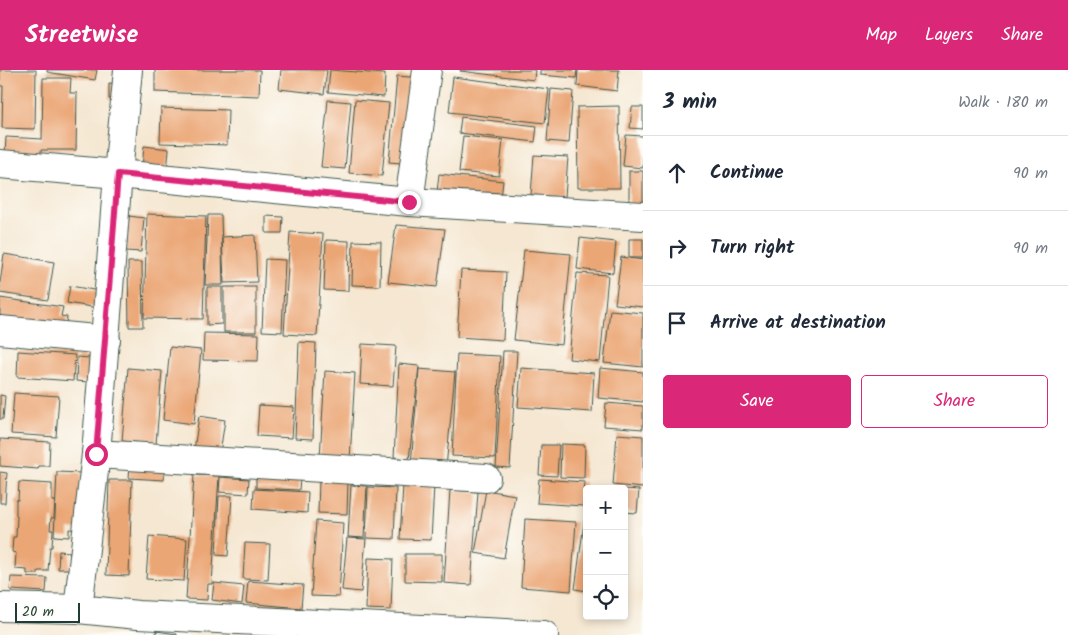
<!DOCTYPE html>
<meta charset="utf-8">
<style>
:root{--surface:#fff;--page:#f2f2f3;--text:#1f2937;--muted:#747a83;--line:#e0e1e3;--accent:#db2777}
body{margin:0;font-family:Kalam,sans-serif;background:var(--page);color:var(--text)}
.controls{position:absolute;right:15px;bottom:15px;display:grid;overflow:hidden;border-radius:5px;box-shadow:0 2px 8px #0003}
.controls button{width:45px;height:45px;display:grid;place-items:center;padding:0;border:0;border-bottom:1px solid var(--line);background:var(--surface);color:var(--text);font:25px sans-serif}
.scale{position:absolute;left:15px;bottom:12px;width:65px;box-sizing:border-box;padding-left:5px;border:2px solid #1f3d34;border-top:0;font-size:14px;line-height:18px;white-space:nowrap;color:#1f3d34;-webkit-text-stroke:4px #fdfcf7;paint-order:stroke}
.stop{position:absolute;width:15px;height:15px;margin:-11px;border:4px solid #db2777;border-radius:50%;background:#fff}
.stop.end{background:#db2777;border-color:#fff;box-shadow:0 1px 5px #0008}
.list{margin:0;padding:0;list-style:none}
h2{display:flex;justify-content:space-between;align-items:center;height:65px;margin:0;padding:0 20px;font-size:21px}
h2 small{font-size:16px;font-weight:400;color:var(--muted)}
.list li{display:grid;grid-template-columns:32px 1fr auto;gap:15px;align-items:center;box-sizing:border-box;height:75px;padding:0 20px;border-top:1px solid var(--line)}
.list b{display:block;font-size:19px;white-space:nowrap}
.list em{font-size:16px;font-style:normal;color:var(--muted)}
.actions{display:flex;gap:10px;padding:15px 20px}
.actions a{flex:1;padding:11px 0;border:1px solid var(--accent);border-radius:5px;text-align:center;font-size:18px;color:var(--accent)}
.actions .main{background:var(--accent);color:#fff}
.icon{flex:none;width:28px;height:28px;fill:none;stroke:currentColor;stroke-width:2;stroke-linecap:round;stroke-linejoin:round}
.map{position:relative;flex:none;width:643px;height:565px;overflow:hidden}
header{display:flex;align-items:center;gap:30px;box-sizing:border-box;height:70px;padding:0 25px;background:var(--accent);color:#fff}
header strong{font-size:24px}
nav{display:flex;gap:28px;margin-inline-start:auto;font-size:18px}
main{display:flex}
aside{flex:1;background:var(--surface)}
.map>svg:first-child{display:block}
.building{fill:#eba674}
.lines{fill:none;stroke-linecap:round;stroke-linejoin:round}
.minor-casing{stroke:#3f564c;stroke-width:30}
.minor{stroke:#fff;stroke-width:28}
.route{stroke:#db2777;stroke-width:6}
</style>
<header>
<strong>Streetwise</strong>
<nav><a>Map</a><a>Layers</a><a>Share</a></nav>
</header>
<main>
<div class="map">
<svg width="643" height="565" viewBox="0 0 643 565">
<rect width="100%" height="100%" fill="#fdfcf7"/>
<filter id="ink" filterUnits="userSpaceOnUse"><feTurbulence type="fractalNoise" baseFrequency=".02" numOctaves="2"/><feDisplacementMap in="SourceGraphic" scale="10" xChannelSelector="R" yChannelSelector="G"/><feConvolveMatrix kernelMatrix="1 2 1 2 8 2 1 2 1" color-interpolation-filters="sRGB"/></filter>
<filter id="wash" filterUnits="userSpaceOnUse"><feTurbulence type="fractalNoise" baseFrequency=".0096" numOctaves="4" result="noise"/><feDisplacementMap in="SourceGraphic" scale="20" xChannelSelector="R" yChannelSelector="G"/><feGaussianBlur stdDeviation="1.12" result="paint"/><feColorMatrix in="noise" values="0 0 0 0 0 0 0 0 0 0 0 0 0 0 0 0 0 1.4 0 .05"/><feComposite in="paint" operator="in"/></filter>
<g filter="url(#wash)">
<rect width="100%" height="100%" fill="#f5e7d1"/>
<g id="blocks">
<g class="building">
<polygon points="0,0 36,0 35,59 2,58 3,16 0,16"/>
<polygon points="47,0 97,0 95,10 47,2"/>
<polygon points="155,0 260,0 259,26 155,22"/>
<polygon points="281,0 327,0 324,24 279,19"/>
<polygon points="330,0 385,4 384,27 328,22"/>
<polygon points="460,0 535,0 534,10 460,1"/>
<polygon points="540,0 577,0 576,8 540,5"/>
<polygon points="578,0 619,0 617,21 577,16"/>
<polygon points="397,6 421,8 413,94 389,92"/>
<polygon points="453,7 549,19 545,53 449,42"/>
<polygon points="43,8 71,8 70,23 77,23 76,80 41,80 41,87 5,85 6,67 42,69"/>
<polygon points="109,13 120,14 120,29 109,29"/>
<polygon points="551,19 573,21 569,73 547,71"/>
<polygon points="328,30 351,32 345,99 321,97"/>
<polygon points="355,30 389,33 382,106 349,103"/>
<polygon points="619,36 620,118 578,118 577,37"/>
<polygon points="632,37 643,37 643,59 630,58"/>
<polygon points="161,38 228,40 227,75 160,73"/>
<polygon points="461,47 537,56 535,72 459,63"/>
<polygon points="626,65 643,66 643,98 623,96"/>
<polygon points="463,66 503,70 499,106 459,102"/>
<polygon points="144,76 169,79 167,102 142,99"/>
<polygon points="534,85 568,87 565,127 531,125"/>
<rect x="629" y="101" width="14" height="34"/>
<polygon points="439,104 503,111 501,129 437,122"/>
<polygon points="147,144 206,146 203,249 144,248"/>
<polygon points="208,145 221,145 223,215 205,215"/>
<polygon points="129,146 144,148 141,182 126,181"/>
<polygon points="266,146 283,147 282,163 266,163"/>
<polygon points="396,155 445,159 437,217 388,212"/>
<polygon points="290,162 323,164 317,266 284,264"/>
<polygon points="255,165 257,212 224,213 222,167"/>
<polygon points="580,168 616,172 613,203 577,199"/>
<polygon points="629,169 643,169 643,188 629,188 643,190 643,237 615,234 621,187 629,188"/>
<polygon points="326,170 349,171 348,221 324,220"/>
<polygon points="353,171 381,172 380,216 352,215"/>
<polygon points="524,180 571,184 562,275 514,270"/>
<polygon points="4,184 54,192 48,230 0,223 0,213"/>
<polygon points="265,189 285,190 282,262 262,261"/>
<polygon points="128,192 142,192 143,257 129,257"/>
<polygon points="461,200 506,202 503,270 457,267"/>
<polygon points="577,203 608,205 600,292 569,289"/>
<polygon points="70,216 100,221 98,238 67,233"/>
<polygon points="207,217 222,217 222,254 207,255"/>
<rect x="224" y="217" width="32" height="45"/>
<polygon points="0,228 63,237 61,246 67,247 65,262 0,253"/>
<polygon points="610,240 643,243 643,297 604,293"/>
<polygon points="204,263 259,264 258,291 203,290"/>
<polygon points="299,272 316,273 313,369 295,368"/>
<polygon points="362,274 396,276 393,316 360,314"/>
<polygon points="170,277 201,280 194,354 163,350"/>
<polygon points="18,281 75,285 73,311 17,307"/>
<polygon points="503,281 517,281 510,398 496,397"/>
<polygon points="457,284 500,286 495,388 452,386"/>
<polygon points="77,287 90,288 89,312 76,311"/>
<polygon points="399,294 419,296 409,390 394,387"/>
<polygon points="128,298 162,301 156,374 122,371"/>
<polygon points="521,298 594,303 592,342 518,337"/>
<polygon points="600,298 643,302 643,332 598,328"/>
<polygon points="419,299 455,302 446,398 411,395"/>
<polygon points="325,301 355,303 350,390 320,388"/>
<polygon points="14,323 59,326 56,367 11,364"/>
<polygon points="0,325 5,326 3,349 0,349"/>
<polygon points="606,333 643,336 643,359 604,356"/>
<polygon points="259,335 294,337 292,368 257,366"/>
<polygon points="199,346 225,350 220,383 194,380"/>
<polygon points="617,364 643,366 643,418 613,415"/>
<polygon points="0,369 50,372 49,396 39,396 38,399 0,396"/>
<polygon points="561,374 585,375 584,408 560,407"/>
<polygon points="541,375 559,375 557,406 539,405"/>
<polygon points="130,395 165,397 164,410 129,408"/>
<polygon points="0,402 7,403 5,433 0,433"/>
<polygon points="57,402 81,403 78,460 69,459 69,467 54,466"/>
<polygon points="194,405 219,406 212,514 208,514 207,530 186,529"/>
<polygon points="220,407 249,409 248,424 219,422"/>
<polygon points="256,407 300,409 299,420 256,418"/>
<polygon points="319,409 348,410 347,444 318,443"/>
<polygon points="539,409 585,412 583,436 537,433"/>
<polygon points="109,410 132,410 129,506 106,505"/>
<polygon points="19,412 52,414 52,431 55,431 54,448 51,448 50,460 53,460 52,477 50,477 48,501 38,501 38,504 27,504 27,500 15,499 16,483 12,482 13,467 16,467 17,446 16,446 16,430 18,430"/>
<polygon points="351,415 367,416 364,468 348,467"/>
<polygon points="403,415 434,416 431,470 400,469"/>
<polygon points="368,417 396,418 394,469 366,468"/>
<polygon points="254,419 308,422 307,443 253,439"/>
<polygon points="624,419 639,420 637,443 624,442"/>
<polygon points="450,420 478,422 471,515 444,513"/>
<polygon points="486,420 515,425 504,488 475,483"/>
<polygon points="219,426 232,426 228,486 216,485"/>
<polygon points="586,438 587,438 587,521 575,519"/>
<polygon points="525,449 576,452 571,521 521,517"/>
<polygon points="316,451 343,453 339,527 311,526"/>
<polygon points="149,466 187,469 184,511 146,509"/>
<polygon points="347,468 366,469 361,522 342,520"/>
<polygon points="245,473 270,474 268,510 243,509"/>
<polygon points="59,481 70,482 69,499 58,499"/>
<polygon points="405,484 442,484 442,512 405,511"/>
<polygon points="368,488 393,489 391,540 366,539"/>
<polygon points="11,507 47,508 46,522 10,520"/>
<polygon points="248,511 303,515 301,538 246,533"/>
<polygon points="214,513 244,516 242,534 212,530"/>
<polygon points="156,561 177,564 177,565 156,565"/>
</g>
</g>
</g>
<g filter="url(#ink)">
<use href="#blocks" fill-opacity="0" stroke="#3f564c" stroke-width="1"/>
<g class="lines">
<g class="minor-casing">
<g id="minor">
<polyline points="0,94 118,104 409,132 643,146"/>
<polyline points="409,132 427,0"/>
<polyline points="0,260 106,270"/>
<polyline points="96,384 486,408"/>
<polyline points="0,537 78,539 138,545 544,565"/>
<polyline points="78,539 96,384 118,104 128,0"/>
</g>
</g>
<use href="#minor" class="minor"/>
</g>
</g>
<g class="lines" filter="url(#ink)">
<polyline class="route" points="96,384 118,104 409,132"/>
</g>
</svg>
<div class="controls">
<button>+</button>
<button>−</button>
<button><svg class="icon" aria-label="locate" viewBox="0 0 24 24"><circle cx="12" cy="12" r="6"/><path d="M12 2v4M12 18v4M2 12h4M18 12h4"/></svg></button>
</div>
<div class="scale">20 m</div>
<div class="stop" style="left:96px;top:384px"></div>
<div class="stop end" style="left:409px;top:132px"></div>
</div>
<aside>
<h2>3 min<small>Walk · 180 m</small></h2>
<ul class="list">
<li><svg class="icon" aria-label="ahead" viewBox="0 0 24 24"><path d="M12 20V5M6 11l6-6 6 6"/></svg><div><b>Continue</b></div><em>90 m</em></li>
<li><svg class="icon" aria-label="right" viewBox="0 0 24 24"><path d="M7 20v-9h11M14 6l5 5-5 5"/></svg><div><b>Turn right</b></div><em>90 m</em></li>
<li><svg class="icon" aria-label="arrive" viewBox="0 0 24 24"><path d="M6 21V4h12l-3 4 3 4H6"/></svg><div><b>Arrive at destination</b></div></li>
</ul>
<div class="actions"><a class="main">Save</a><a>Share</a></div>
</aside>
</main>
